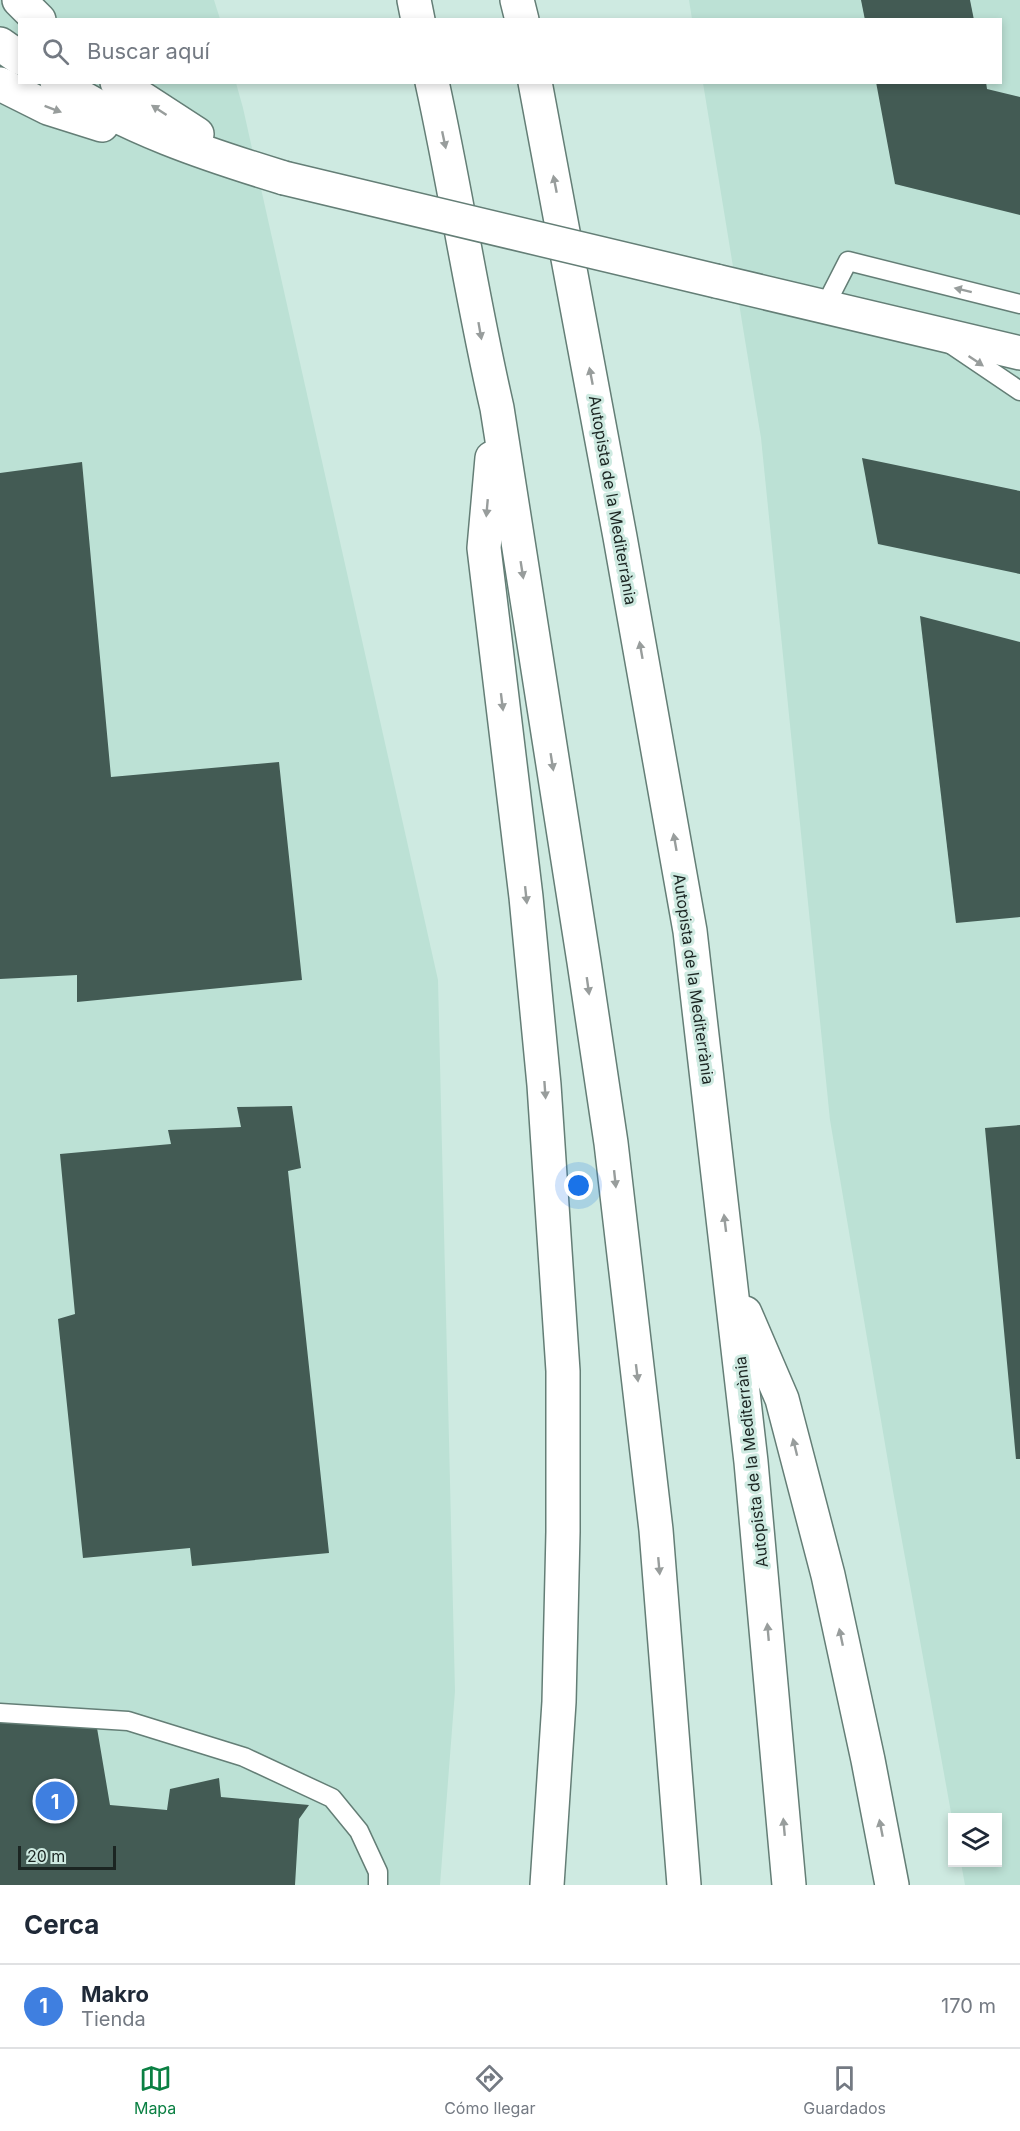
<!DOCTYPE html>
<html lang="es">
<meta charset="utf-8">
<style>
:root{--surface:#fff;--page:#f2f2f3;--text:#1f2937;--muted:#747a83;--line:#e0e1e3;--accent:#0b8043}
body{margin:0;font-family:Inter,sans-serif;background:var(--page);color:var(--text)}
.controls{position:absolute;right:18px;bottom:18px;display:grid;overflow:hidden;border-radius:0px;box-shadow:0 3px 9px #0003}
.controls button{width:54px;height:54px;display:grid;place-items:center;padding:0;border:0;border-bottom:2px solid var(--line);background:var(--surface);color:var(--text);font:30px sans-serif}
.scale{position:absolute;left:18px;bottom:15px;width:98px;box-sizing:border-box;padding-left:6px;border:3px solid #1b2522;border-top:0;font-size:16px;line-height:21px;white-space:nowrap;color:#1b2522;-webkit-text-stroke:4px #ceeae1;paint-order:stroke}
.you{position:absolute;left:579px;top:1186px;width:21px;height:21px;margin:-15px;border:4px solid #fff;border-radius:50%;background:#1a73e8;box-shadow:0 0 0 9px #1a73e833}
.badge{display:grid;place-items:center;width:39px;height:39px;border-radius:50%;background:var(--accent);color:#fff;font-size:20px;font-weight:700}
.pin{position:absolute;translate:-50% -50%;border:3px solid #fff;box-shadow:0 2px 6px #0006}
.list{margin:0;padding:0;list-style:none}
h2{display:flex;justify-content:space-between;align-items:center;height:78px;margin:0;padding:0 24px;font-size:26px}
h2 small{font-size:20px;font-weight:400;color:var(--muted)}
.list li{display:grid;grid-template-columns:39px 1fr auto;gap:18px;align-items:center;box-sizing:border-box;height:84px;padding:0 24px;border-top:2px solid var(--line)}
.list b{display:block;font-size:22px;white-space:nowrap}
.list p{margin:0;font-size:20px;white-space:nowrap;color:var(--muted)}
.list em{font-size:20px;font-style:normal;color:var(--muted)}
.icon{flex:none;width:33px;height:33px;fill:none;stroke:currentColor;stroke-width:2;stroke-linecap:round;stroke-linejoin:round}
.map{position:relative;flex:none;width:1020px;height:1885px;overflow:hidden}
.search{position:absolute;background:var(--surface);box-shadow:0 3px 9px #0003;left:18px;right:18px;top:18px;height:66px;display:flex;align-items:center;gap:15px;box-sizing:border-box;padding:0 21px;border-radius:0px;color:var(--muted);font-size:22px}
.sheet{height:162px;background:var(--surface)}
nav{display:flex;justify-content:space-around;align-items:center;box-sizing:border-box;height:84px;border-top:2px solid var(--line);background:var(--surface);font-size:16px;color:var(--muted)}
nav a{display:grid;justify-items:center;gap:3px}
nav .on{color:var(--accent)}
.map>svg:first-child{display:block}
.built{fill:#bce1d5}
.building{fill:#435b54}
.lines{fill:none;stroke-linecap:round;stroke-linejoin:round}
.service-casing{stroke:#647e76;stroke-width:21}
.secondary-casing{stroke:#647e76;stroke-width:36}
.motorway-casing{stroke:#647e76;stroke-width:36}
.service{stroke:#fff;stroke-width:18}
.secondary{stroke:#fff;stroke-width:33}
.motorway{stroke:#fff;stroke-width:33}
.secondary-bridge-casing{stroke:#647e76;stroke-width:36;stroke-linecap:butt}
.secondary-bridge{stroke:#fff;stroke-width:33}
.oneway{fill:#989d9c}
.labels{text-anchor:middle;stroke-width:6;stroke-linejoin:round;paint-order:stroke}
.street-label{font-size:16px;fill:#1b2522;stroke:#ceeae1}
</style>
<div class="map">
<svg width="1020" height="1885" viewBox="0 0 1020 1885">
<rect width="100%" height="100%" fill="#ceeae1"/>
<g class="built">
<polygon points="0,0 214,0 220,19 20,20 20,82 236,83 243,108 438,980 455,1691 440,1885 0,1885"/>
<polygon points="689,0 1020,0 1020,1885 965,1885 961,1863 998,1862 998,1818 952,1818 893,1491 830,1120 761,438 703,83 1000,82 1000,20 692,19"/>
</g>
<g class="building">
<polygon points="861,0 970,0 974,20 865,20"/>
<polygon points="876,82 986,82 987,89 1020,97 1020,215 895,184"/>
<polygon points="862,458 1020,491 1020,574 878,544"/>
<polygon points="82,462 111,777 279,762 302,980 77,1002 77,975 0,979 0,473"/>
<polygon points="920,616 1020,642 1020,917 956,923"/>
<polygon points="292,1106 301,1168 288,1171 329,1553 192,1566 190,1548 83,1558 58,1319 75,1314 60,1154 171,1144 168,1130 241,1127 237,1107"/>
<polygon points="1020,1125 1020,1459 1016,1459 985,1128"/>
<polygon points="0,1716 97,1728 110,1805 167,1810 170,1789 219,1778 221,1797 309,1805 299,1819 295,1885 0,1885"/>
</g>
<g class="lines">
<g class="service-casing">
<g id="service">
<polyline points="825,306 848,261 1020,304"/>
<polyline points="952,345 1020,391"/>
<polyline points="0,1713 128,1721 244,1757 332,1798 359,1831 378,1872 378,1885"/>
</g>
</g>
<g class="secondary-casing">
<g id="secondary">
<polyline points="19,0 39,20"/>
<polyline points="0,44 20,58"/>
<path d="M57,82C127,128 205,154 284,178"/>
<polyline points="117,82 197,134"/>
<polyline points="0,84 48,108 102,125"/>
<polyline points="716,281 1020,353"/>
</g>
</g>
<g class="motorway-casing">
<g id="motorway">
<polyline points="414,0 418,20"/>
<polyline points="517,0 522,20"/>
<path d="M432,82C456,191 472,300 497,408L584,962L611,1143L656,1530L684,1885"/>
<polyline points="535,82 620,537 690,931 751,1462 789,1885"/>
<polyline points="492,458 484,548 526,897 544,1085 563,1371 563,1532 559,1702 547,1885"/>
<polyline points="745,1313 782,1399 828,1575 868,1760 892,1885"/>
</g>
</g>
<use href="#service" class="service"/>
<use href="#secondary" class="secondary"/>
<use href="#motorway" class="motorway"/>
<g class="secondary-bridge-casing">
<polyline id="secondary-bridge" points="284,178 716,281"/>
</g>
<use href="#secondary-bridge" class="secondary-bridge"/>
</g>
<defs><path id="oneway-solid" d="M-6-.8H1V-3.2L6.5 0L1 3.2V.8H-6Z" transform="scale(1.5)"/></defs>
<g class="oneway">
<use href="#oneway-solid" transform="translate(53 109) rotate(21)"/>
<use href="#oneway-solid" transform="translate(159 110) rotate(-147)"/>
<use href="#oneway-solid" transform="translate(444 140) rotate(78)"/>
<use href="#oneway-solid" transform="translate(555 184) rotate(-101)"/>
<use href="#oneway-solid" transform="translate(963 290) rotate(-166)"/>
<use href="#oneway-solid" transform="translate(480 331) rotate(80)"/>
<use href="#oneway-solid" transform="translate(976 361) rotate(34)"/>
<use href="#oneway-solid" transform="translate(591 376) rotate(-101)"/>
<use href="#oneway-solid" transform="translate(487 508) rotate(95)"/>
<use href="#oneway-solid" transform="translate(522 570) rotate(81)"/>
<use href="#oneway-solid" transform="translate(641 650) rotate(-100)"/>
<use href="#oneway-solid" transform="translate(502 702) rotate(83)"/>
<use href="#oneway-solid" transform="translate(552 762) rotate(81)"/>
<use href="#oneway-solid" transform="translate(675 842) rotate(-100)"/>
<use href="#oneway-solid" transform="translate(526 895) rotate(84)"/>
<use href="#oneway-solid" transform="translate(588 986) rotate(82)"/>
<use href="#oneway-solid" transform="translate(545 1090) rotate(86)"/>
<use href="#oneway-solid" transform="translate(615 1179) rotate(84)"/>
<use href="#oneway-solid" transform="translate(725 1223) rotate(-97)"/>
<use href="#oneway-solid" transform="translate(637 1373) rotate(83)"/>
<use href="#oneway-solid" transform="translate(795 1447) rotate(-104)"/>
<use href="#oneway-solid" transform="translate(659 1566) rotate(85)"/>
<use href="#oneway-solid" transform="translate(768 1632) rotate(-95)"/>
<use href="#oneway-solid" transform="translate(841 1637) rotate(-102)"/>
<use href="#oneway-solid" transform="translate(784 1827) rotate(-95)"/>
<use href="#oneway-solid" transform="translate(881 1828) rotate(-101)"/>
</g>
<g class="labels">
<g class="street-label">
<text transform="translate(613 500) rotate(80)" y="6">Autopista de la Mediterrània</text>
<text transform="translate(694 979) rotate(82)" y="6">Autopista de la Mediterrània</text>
<text transform="translate(751 1462) rotate(-96)" y="6">Autopista de la Mediterrània</text>
</g>
</g>
</svg>
<div class="controls">
<button><svg class="icon" aria-label="layers" viewBox="0 0 24 24"><path d="M12 4l9 5-9 5-9-5zM3 14l9 5 9-5"/></svg></button>
</div>
<div class="scale">20 m</div>
<div class="you"></div>
<div class="pin badge" style="left:55px;top:1801px;background:#3f7fe0">1</div>
<div class="search"><svg class="icon" aria-label="search" viewBox="0 0 24 24"><circle cx="10" cy="10" r="6"/><path d="M15 15l6 6"/></svg>Buscar aquí</div>
</div>
<section class="sheet">
<h2>Cerca<small></small></h2>
<ul class="list">
<li><span class="badge" style="background:#3f7fe0">1</span><div><b>Makro</b><p>Tienda</p></div><em>170 m</em></li>
</ul>
</section>
<nav>
<a class="on"><svg class="icon" aria-label="map" viewBox="0 0 24 24"><path d="M3 6l6-2 6 2 6-2v14l-6 2-6-2-6 2zM9 4v14M15 6v14"/></svg>Mapa</a>
<a><svg class="icon" aria-label="directions" viewBox="0 0 24 24"><path d="M12 3l9 9-9 9-9-9zM9 14v-3h6M13 9l2 2-2 2"/></svg>Cómo llegar</a>
<a><svg class="icon" aria-label="saved" viewBox="0 0 24 24"><path d="M7 4h10v16l-5-4-5 4z"/></svg>Guardados</a>
</nav>
